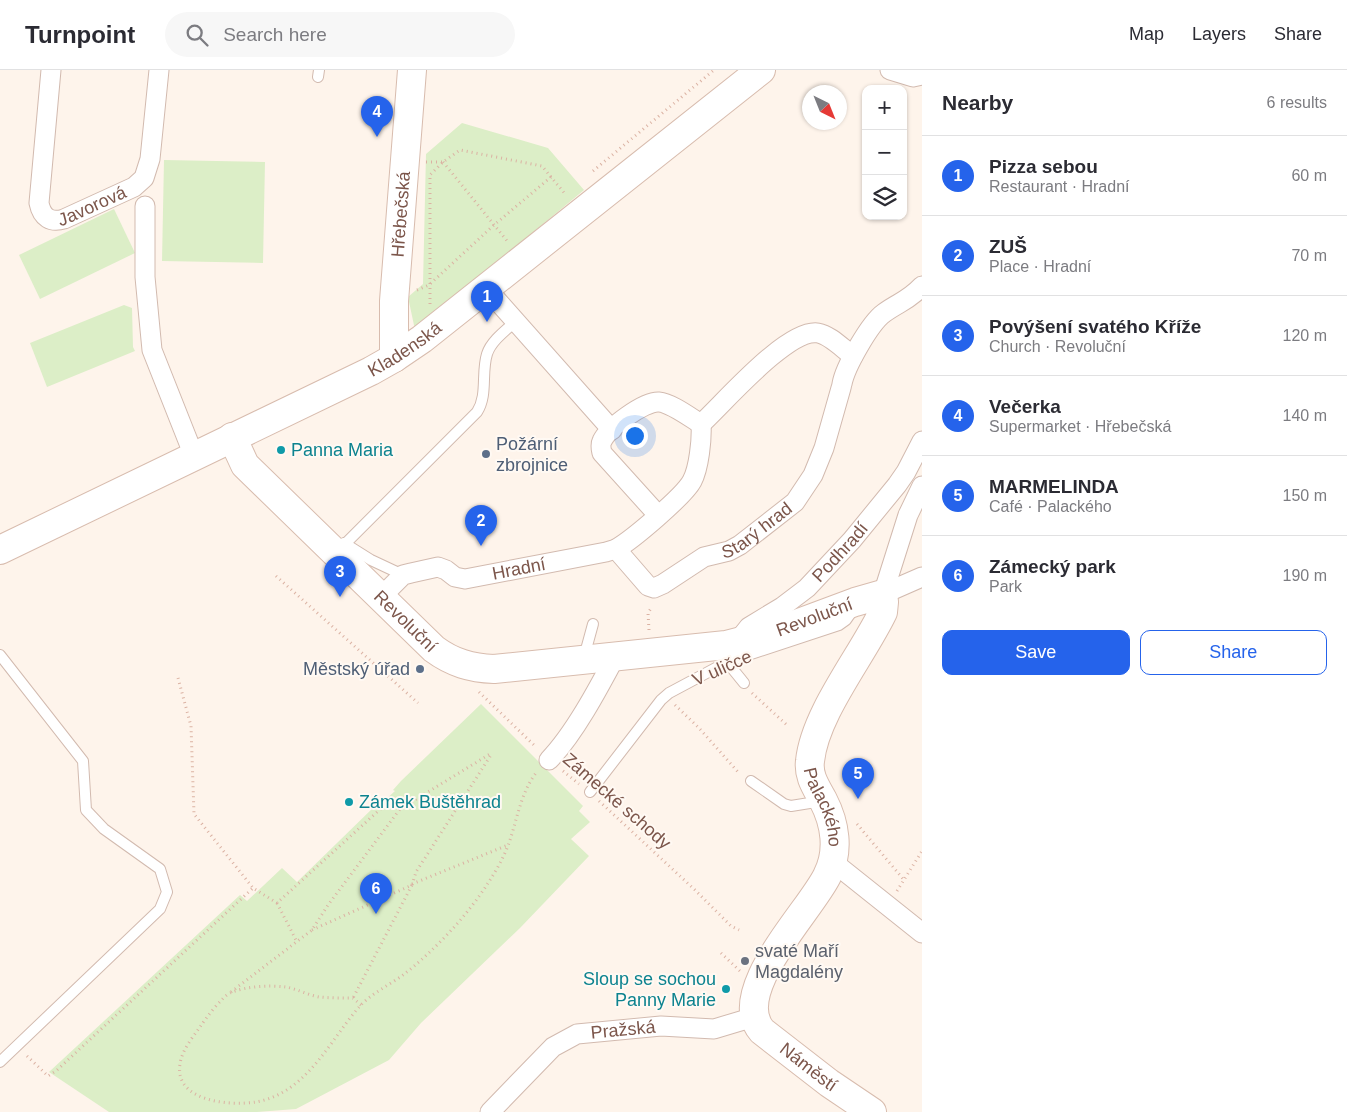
<!DOCTYPE html>
<meta charset="utf-8">
<style>
:root{--surface:#fff;--page:#f7f7f7;--text:#2b2b33;--muted:#7c7c81;--line:#e1e1e2;--accent:#2563eb}
body{margin:0;font-family:Arial,sans-serif;background:var(--page);color:var(--text)}
.controls{position:absolute;right:15px;top:15px;display:grid;overflow:hidden;border-radius:10px;box-shadow:0 1px 4px #0004}
.controls button{width:45px;height:45px;display:grid;place-items:center;padding:0;border:0;border-bottom:1px solid var(--line);background:var(--surface);color:var(--text);font:25px sans-serif}
.compass{position:absolute;left:802px;top:15px;width:45px;height:45px;border-radius:50%;background:var(--surface);box-shadow:0 1px 4px #0004;rotate:137deg}
.you{position:absolute;left:634px;top:365px;width:18px;height:18px;margin:-12px;border:4px solid #fff;border-radius:50%;background:#1a73e8;box-shadow:0 0 0 8px #1a73e833}
.badge{display:grid;place-items:center;width:32px;height:32px;border-radius:50%;background:var(--accent);color:#fff;font-size:16px;font-weight:700}
.pin{position:absolute;translate:-50% -41px;filter:drop-shadow(0 1px 2px #0008)}
.pin::after{content:'';position:absolute;top:26px;width:18px;height:15px;background:inherit;clip-path:polygon(0 0,100% 0,50% 100%)}
.list{margin:0;padding:0;list-style:none}
h2{display:flex;justify-content:space-between;align-items:center;height:65px;margin:0;padding:0 20px;font-size:21px}
h2 small{font-size:16px;font-weight:400;color:var(--muted)}
.list li{display:grid;grid-template-columns:32px 1fr auto;gap:15px;align-items:center;box-sizing:border-box;height:80px;padding:0 20px;border-top:1px solid var(--line)}
.list b{display:block;font-size:19px;white-space:nowrap}
.list p{margin:0;font-size:16px;white-space:nowrap;color:var(--muted)}
.list em{font-size:16px;font-style:normal;color:var(--muted)}
.actions{display:flex;gap:10px;padding:15px 20px}
.actions a{flex:1;padding:11px 0;border:1px solid var(--accent);border-radius:10px;text-align:center;font-size:18px;color:var(--accent)}
.actions .main{background:var(--accent);color:#fff}
.icon{flex:none;width:28px;height:28px;fill:none;stroke:currentColor;stroke-width:2;stroke-linecap:round;stroke-linejoin:round}
.map{position:relative;flex:none;width:922px;height:1042px;overflow:hidden}
header{display:flex;align-items:center;gap:30px;box-sizing:border-box;height:70px;padding:0 25px;background:var(--surface);border-bottom:1px solid var(--line)}
header strong{font-size:24px}
nav{display:flex;gap:28px;margin-inline-start:auto;font-size:18px}
.search{width:350px;height:45px;background:var(--page);display:flex;align-items:center;gap:12px;box-sizing:border-box;padding:0 18px;border-radius:28px;color:var(--muted);font-size:19px}
main{display:flex}
aside{flex:1;background:var(--surface)}
.map>svg:first-child{display:block}
.green{fill:#dceec7}
.lines{fill:none;stroke-linecap:round;stroke-linejoin:round}
.lane-casing{stroke:#d2baaf;stroke-width:12}
.street-casing{stroke:#d2baaf;stroke-width:21}
.secondary-casing{stroke:#d8bcae;stroke-width:30}
.path{stroke:#dbb2a3;stroke-width:3;stroke-dasharray:1 4;stroke-linecap:butt}
.lane{stroke:#fff;stroke-width:10}
.street{stroke:#fff;stroke-width:19}
.secondary{stroke:#fff;stroke-width:28}
.culture-dot{fill:#0f9aa8;stroke:#fff9f3;stroke-width:2}
.service-dot{fill:#5c6f8a;stroke:#fff9f3;stroke-width:2}
.worship-dot{fill:#6b7280;stroke:#fff9f3;stroke-width:2}
.labels{text-anchor:middle;stroke-width:4;stroke-linejoin:round;paint-order:stroke}
.street-label{font-size:18px;fill:#7c564b;stroke:#fff9f3}
.service-label{font-size:18px;fill:#4e5e75;stroke:#fff9f3;text-anchor:start}
.culture-label{font-size:18px;fill:#0d838f;stroke:#fff9f3;text-anchor:start}
.worship-label{font-size:18px;fill:#5b616d;stroke:#fff9f3;text-anchor:start}
</style>
<header>
<strong>Turnpoint</strong>
<div class="search"><svg class="icon" aria-label="search" viewBox="0 0 24 24"><circle cx="10" cy="10" r="6"/><path d="M15 15l6 6"/></svg>Search here</div>
<nav><a>Map</a><a>Layers</a><a>Share</a></nav>
</header>
<main>
<div class="map">
<svg width="922" height="1042" viewBox="0 0 922 1042">
<rect width="100%" height="100%" fill="#fef4eb"/>
<g class="green">
<polygon points="462,53 548,78 584,120 415,260 408,227 423,214 426,84"/>
<polygon points="164,90 265,92 263,193 162,191"/>
<polygon points="114,139 135,183 40,229 19,185"/>
<polygon points="124,235 132,238 133,277 135,281 47,317 30,273"/>
<polygon points="481,634 583,736 579,741 590,752 571,769 589,786 520,858 421,953 389,990 296,1039 257,1042 109,1042 49,1002 240,825 247,831 282,798 297,812 376,735 384,728 385,730 395,721 393,720 401,711"/>
</g>
<g class="lines">
<g class="lane-casing">
<g id="lane">
<polyline points="318,7 319,0"/>
<polyline points="344,473 371,490 403,505"/>
<path d="M337,482L477,342C488,325 481,303 487,284C491,271 506,260 516,251"/>
<polyline points="0,585 83,691 86,740 104,759 160,799 167,822 160,839 0,992"/>
<polyline points="584,587 593,554"/>
<polyline points="727,592 744,613"/>
<polyline points="751,711 784,734 791,736 822,731"/>
<polyline points="590,722 661,630 669,623 727,592 839,555 846,550 853,540"/>
</g>
</g>
<g class="street-casing">
<g id="street">
<path id="s1" d="M51,0L39,133C42,148 51,153 64,149L134,117L144,108L150,89L159,0"/>
<polyline points="890,0 913,7 922,5"/>
<polyline points="145,136 145,207 152,280 194,386"/>
<polyline points="486,218 612,360"/>
<path d="M842,314C845,297 870,253 884,243C899,232 908,231 922,216"/>
<path d="M658,445L602,383C601,378 600,375 602,371C608,358 644,331 659,332C671,333 691,348 701,354C724,333 788,258 818,263C830,265 843,279 853,286"/>
<path id="s2" d="M616,479L648,516L654,518L663,514L704,487L729,481L740,475L795,432L813,405L824,378L841,318"/>
<polyline points="883,524 908,445 922,416"/>
<polyline points="883,524 922,507"/>
<path id="s3" d="M381,527L403,505L411,503L438,497L446,500L455,507L465,509L606,482L616,479C632,470 684,426 692,411C699,398 702,369 701,354"/>
<path id="s4" d="M737,572L749,557L782,537L807,518L852,470L897,415L906,402L922,371"/>
<path d="M549,690C574,664 598,619 615,587"/>
<polyline points="833,792 922,863"/>
<path id="s5" d="M490,1042L553,977L577,964L661,956L714,959L754,947"/>
</g>
</g>
<g class="secondary-casing">
<g id="secondary">
<path id="s6" d="M394,288V231L412,0"/>
<path id="s7" d="M232,367L245,395L434,579C453,593 471,598 494,599L726,575L769,564L855,532L883,524L884,532L883,542C862,586 815,643 810,691C808,706 816,717 823,730C835,753 840,781 827,806C810,841 728,922 762,961L829,1013L872,1042"/>
<path id="s8" d="M0,480L371,301L394,288L422,269L761,0"/>
</g>
</g>
<g class="path">
<polyline points="426,92 442,92"/>
<polyline points="443,92 508,172"/>
<polyline points="593,101 714,0"/>
<polyline points="417,220 429,215 494,155 551,107 566,125"/>
<polyline points="430,234 430,105 443,92 460,80 542,96 551,107"/>
<polyline points="276,506 418,633"/>
<polyline points="649,560 648,543 652,537"/>
<polyline points="178,608 191,656 194,744 253,818 277,833 387,733 400,739"/>
<polyline points="479,622 536,677"/>
<polyline points="752,623 788,656"/>
<polyline points="675,635 698,657 739,703"/>
<polyline points="563,701 579,714"/>
<polyline points="599,731 695,820 731,856 739,860"/>
<polyline points="857,754 904,810"/>
<polyline points="412,814 508,775"/>
<polyline points="897,821 922,781"/>
<polyline points="277,833 297,872"/>
<polyline points="312,860 412,815 353,928"/>
<polyline points="721,883 741,902"/>
<polyline points="231,922 312,860 328,835 400,739 490,684 491,685 416,802 412,815"/>
<path d="M361,935L353,928C342,928 330,928 319,927C308,925 297,919 286,917C270,915 246,916 230,923C222,927 207,947 202,954C194,966 182,979 180,994C174,1032 231,1036 256,1032C307,1023 330,970 360,936C371,924 389,915 403,905C433,882 468,845 488,813C496,801 504,787 509,773C517,750 521,722 536,703"/>
<polyline points="27,986 48,1006 56,1001 253,818"/>
</g>
<use href="#lane" class="lane"/>
<use href="#street" class="street"/>
<use href="#secondary" class="secondary"/>
</g>
<g class="culture-dot">
<circle cx="281" cy="380" r="5"/>
<circle cx="349" cy="732" r="5"/>
<circle cx="726" cy="919" r="5"/>
</g>
<g class="service-dot">
<circle cx="486" cy="384" r="5"/>
<circle cx="420" cy="599" r="5"/>
</g>
<circle class="worship-dot" cx="745" cy="891" r="5"/>
<g class="labels">
<g class="street-label">
<text dy="6" stroke="none"><textPath href="#s1" startOffset="199">Javorová</textPath></text>
<text dy="6" stroke="none"><textPath href="#s6" startOffset="144">Hřebečská</textPath></text>
<text dy="6" stroke="none"><textPath href="#s8" startOffset="452">Kladenská</textPath></text>
<text dy="6" stroke="none"><textPath href="#s2" startOffset="174">Starý hrad</textPath></text>
<text dy="6" stroke="none"><textPath href="#s4" startOffset="138">Podhradí</textPath></text>
<text dy="6" stroke="none"><textPath href="#s3" startOffset="152">Hradní</textPath></text>
<text dy="6" stroke="none"><textPath href="#s7" startOffset="685">Revoluční</textPath></text>
<text dy="6" stroke="none"><textPath href="#s7" startOffset="255">Revoluční</textPath></text>
<text transform="translate(722 598) rotate(-24)" y="6">V uličce</text>
<text transform="translate(617 731) rotate(41)" y="6">Zámecké schody</text>
<text dy="6" stroke="none"><textPath href="#s7" startOffset="991">Palackého</textPath></text>
<text dy="6" stroke="none"><textPath href="#s5" startOffset="164">Pražská</textPath></text>
<text dy="6" stroke="none"><textPath href="#s7" startOffset="1300">Náměstí</textPath></text>
</g>
<g class="service-label">
<text x="496" y="380">Požární<tspan x="496" dy="21">zbrojnice</tspan></text>
<text x="410" y="605" text-anchor="end">Městský úřad</text>
</g>
<g class="culture-label">
<text x="291" y="386">Panna Maria</text>
<text x="359" y="738">Zámek Buštěhrad</text>
<text x="716" y="915" text-anchor="end">Sloup se sochou<tspan x="716" dy="21">Panny Marie</tspan></text>
</g>
<g class="worship-label">
<text x="755" y="887">svaté Maří<tspan x="755" dy="21">Magdalény</tspan></text>
</g>
</g>
</svg>
<div class="controls">
<button>+</button>
<button>−</button>
<button><svg class="icon" aria-label="layers" viewBox="0 0 24 24"><path d="M12 4l9 5-9 5-9-5zM3 14l9 5 9-5"/></svg></button>
</div>
<svg class="compass" viewBox="-18 -18 36 36"><path d="M0-13l5 13h-10z" fill="#e53935"/><path d="M0 13l5-13h-10z" fill="#7c7c81"/></svg>
<div class="you"></div>
<div class="pin badge" style="left:487px;top:252px">1</div>
<div class="pin badge" style="left:481px;top:476px">2</div>
<div class="pin badge" style="left:340px;top:527px">3</div>
<div class="pin badge" style="left:377px;top:67px">4</div>
<div class="pin badge" style="left:858px;top:729px">5</div>
<div class="pin badge" style="left:376px;top:844px">6</div>
</div>
<aside>
<h2>Nearby<small>6 results</small></h2>
<ul class="list">
<li><span class="badge">1</span><div><b>Pizza sebou</b><p>Restaurant · Hradní</p></div><em>60 m</em></li>
<li><span class="badge">2</span><div><b>ZUŠ</b><p>Place · Hradní</p></div><em>70 m</em></li>
<li><span class="badge">3</span><div><b>Povýšení svatého Kříže</b><p>Church · Revoluční</p></div><em>120 m</em></li>
<li><span class="badge">4</span><div><b>Večerka</b><p>Supermarket · Hřebečská</p></div><em>140 m</em></li>
<li><span class="badge">5</span><div><b>MARMELINDA</b><p>Café · Palackého</p></div><em>150 m</em></li>
<li><span class="badge">6</span><div><b>Zámecký park</b><p>Park</p></div><em>190 m</em></li>
</ul>
<div class="actions"><a class="main">Save</a><a>Share</a></div>
</aside>
</main>
